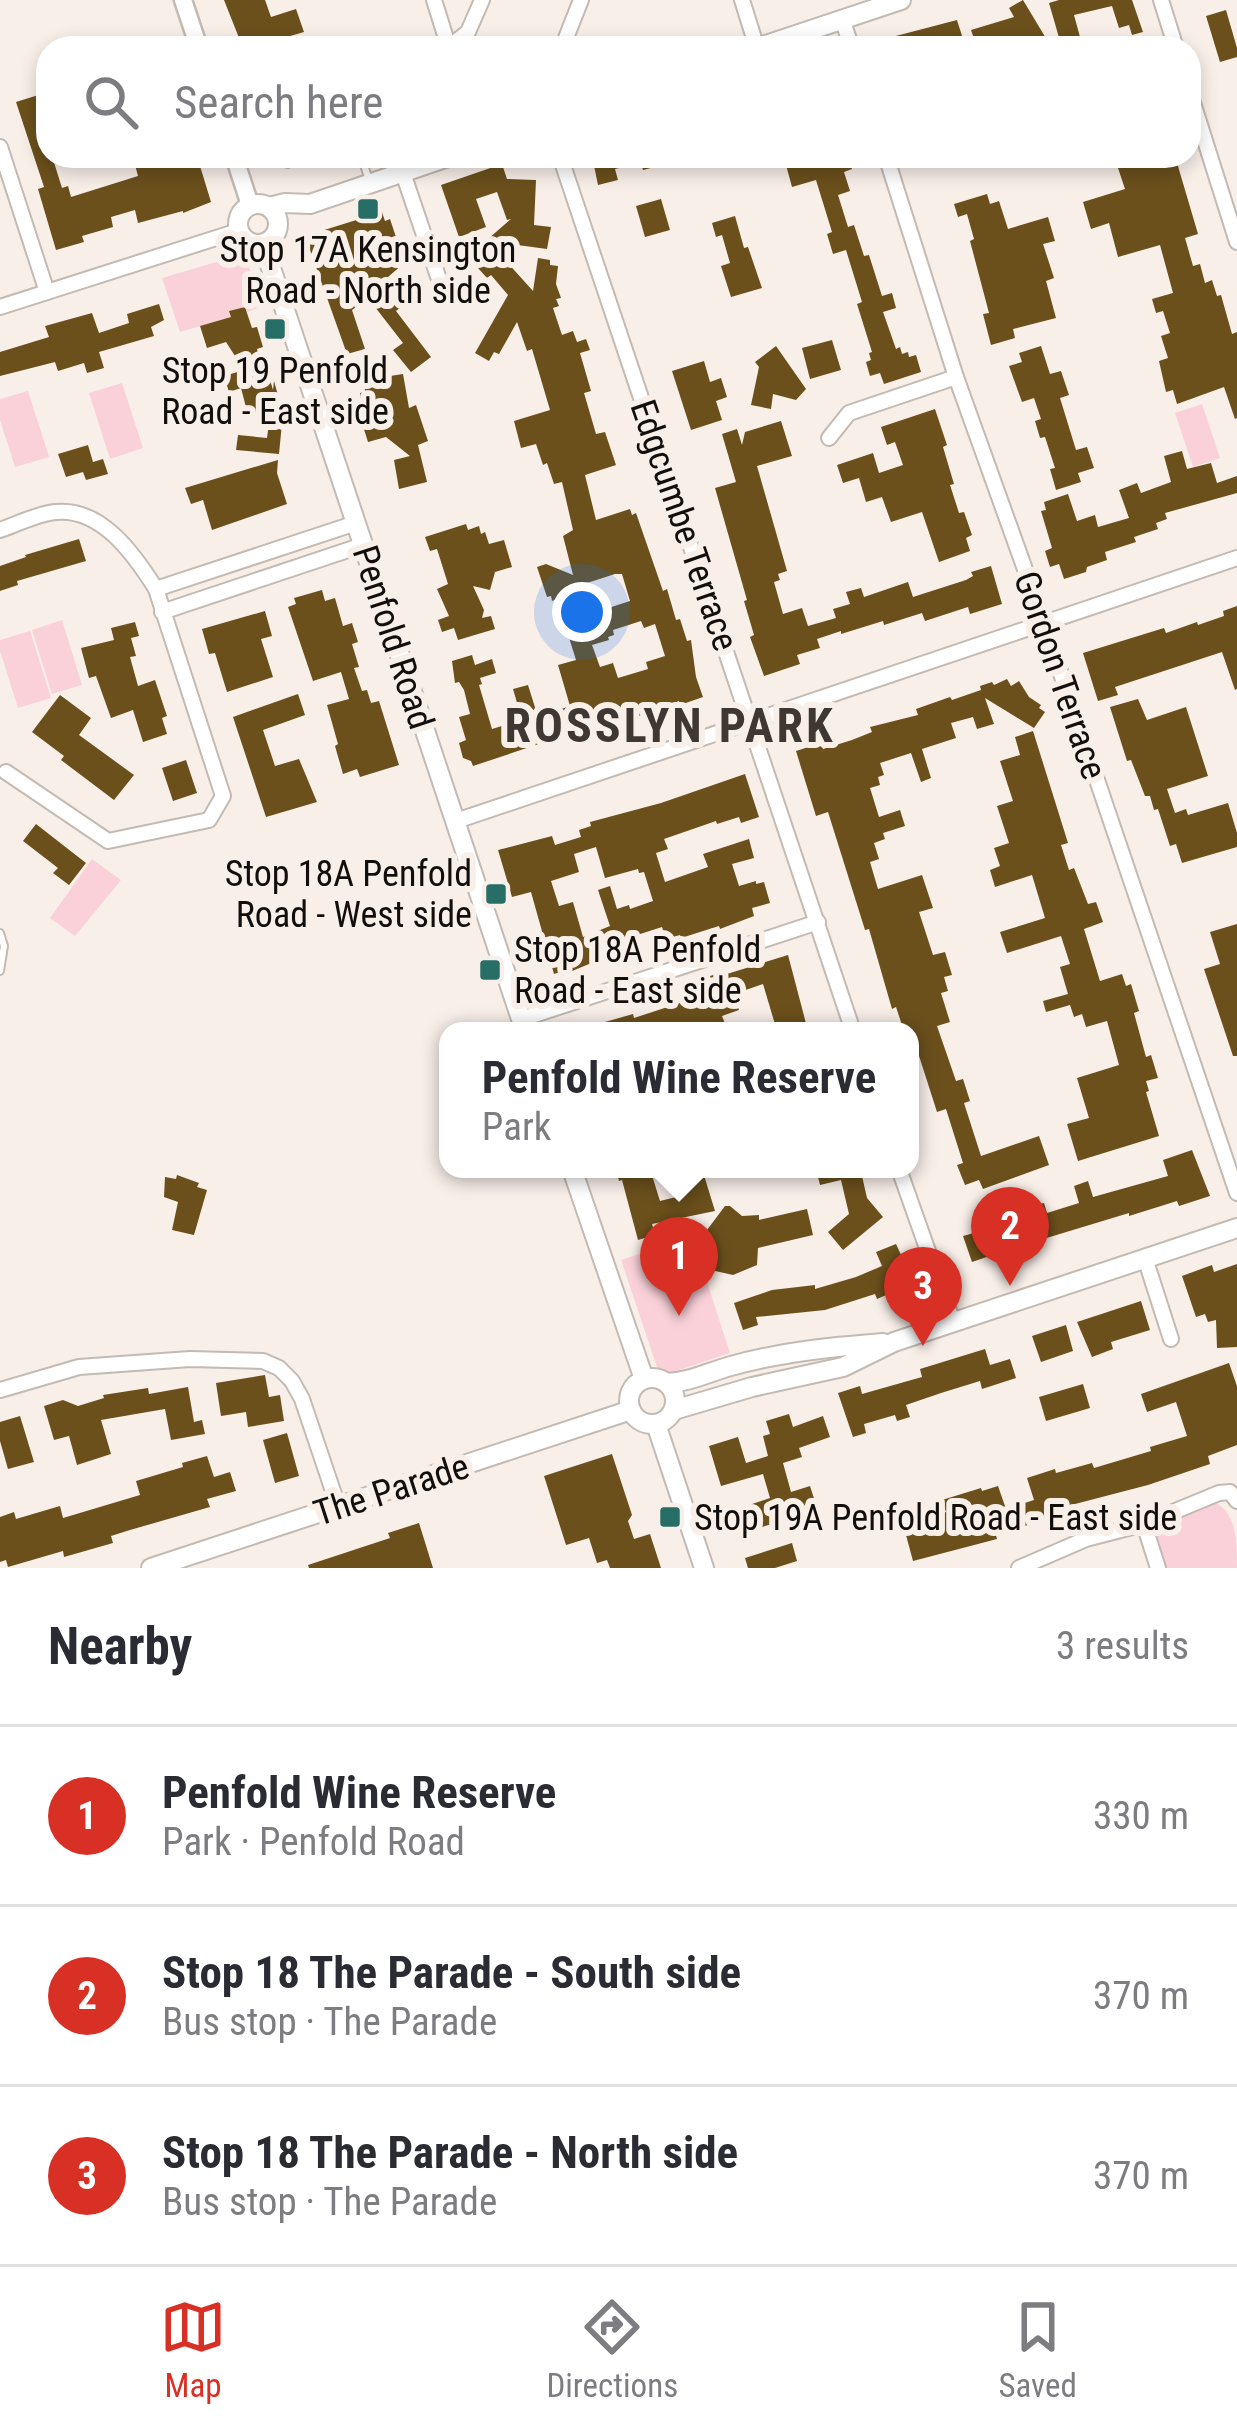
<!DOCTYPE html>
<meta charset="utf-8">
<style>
:root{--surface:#fff;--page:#f7f7f7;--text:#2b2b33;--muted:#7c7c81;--line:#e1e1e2;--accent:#d93025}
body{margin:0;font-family:"Roboto Condensed",sans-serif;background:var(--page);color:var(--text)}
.you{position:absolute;left:582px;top:612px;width:42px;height:42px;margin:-30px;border:9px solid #fff;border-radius:50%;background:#1a73e8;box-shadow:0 0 0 18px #1a73e833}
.badge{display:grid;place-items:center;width:78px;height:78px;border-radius:50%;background:var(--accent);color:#fff;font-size:39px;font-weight:700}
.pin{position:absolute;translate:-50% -99px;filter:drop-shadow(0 3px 6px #0008)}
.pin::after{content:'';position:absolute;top:63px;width:42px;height:36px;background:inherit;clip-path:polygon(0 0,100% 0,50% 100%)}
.popup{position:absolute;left:439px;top:1022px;width:480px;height:156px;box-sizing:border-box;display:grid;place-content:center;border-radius:24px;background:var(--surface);filter:drop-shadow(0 3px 9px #0005);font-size:39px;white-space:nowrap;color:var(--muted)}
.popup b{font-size:45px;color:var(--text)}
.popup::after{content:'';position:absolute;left:50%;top:100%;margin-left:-24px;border:24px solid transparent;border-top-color:var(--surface)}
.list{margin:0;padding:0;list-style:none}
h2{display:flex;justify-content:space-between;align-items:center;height:156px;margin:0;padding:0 48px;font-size:51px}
h2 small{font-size:39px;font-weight:400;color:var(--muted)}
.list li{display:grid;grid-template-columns:78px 1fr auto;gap:36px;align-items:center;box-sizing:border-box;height:180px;padding:0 48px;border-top:3px solid var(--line)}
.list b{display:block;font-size:45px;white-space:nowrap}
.list p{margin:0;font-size:39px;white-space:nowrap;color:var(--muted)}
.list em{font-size:39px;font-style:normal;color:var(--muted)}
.icon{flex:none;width:66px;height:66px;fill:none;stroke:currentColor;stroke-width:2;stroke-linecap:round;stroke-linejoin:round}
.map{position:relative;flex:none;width:1237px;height:1568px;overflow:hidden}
.search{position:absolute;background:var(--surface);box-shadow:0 6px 18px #0003;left:36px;right:36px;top:36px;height:132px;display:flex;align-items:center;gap:30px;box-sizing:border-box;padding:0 42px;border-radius:36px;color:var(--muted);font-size:45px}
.sheet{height:696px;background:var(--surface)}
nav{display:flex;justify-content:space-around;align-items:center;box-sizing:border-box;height:168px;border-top:3px solid var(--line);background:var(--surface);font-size:33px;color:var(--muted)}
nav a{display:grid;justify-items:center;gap:6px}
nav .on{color:var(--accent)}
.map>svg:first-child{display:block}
.green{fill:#fad1d9}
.building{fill:#6b501c;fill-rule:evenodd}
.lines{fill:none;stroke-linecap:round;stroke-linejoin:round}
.service-casing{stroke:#c3bab3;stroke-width:10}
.minor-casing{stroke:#c3bab3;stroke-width:18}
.tertiary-casing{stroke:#c3bab3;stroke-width:21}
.secondary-casing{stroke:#c3bab3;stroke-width:22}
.service{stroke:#fff;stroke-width:6}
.minor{stroke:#fff;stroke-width:14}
.tertiary{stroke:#fff;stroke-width:16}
.secondary{stroke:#fff;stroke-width:18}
.poi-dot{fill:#276e66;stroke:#f9efe9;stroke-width:4.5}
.labels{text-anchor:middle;stroke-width:12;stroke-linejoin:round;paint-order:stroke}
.poi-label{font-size:36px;fill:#110e0c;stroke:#f9efe9}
.street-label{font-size:36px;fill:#110e0c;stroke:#f9efe9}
.district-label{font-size:48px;font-weight:bold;letter-spacing:3px;fill:#3f3832;stroke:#f9efe9}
</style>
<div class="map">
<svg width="1237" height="1568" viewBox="0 0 1237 1568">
<rect width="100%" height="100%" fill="#f9efe9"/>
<g class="green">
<path d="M237,256C254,267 257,288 263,306L247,312L245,307L230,311L231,317L180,332L162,278Z"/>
<polygon points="122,383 143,448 110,459 89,393"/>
<polygon points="28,391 49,457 15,467 0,420 0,399"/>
<polygon points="1202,404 1220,458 1193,467 1175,413"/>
<polygon points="62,620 82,685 52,694 32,630"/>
<polygon points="30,631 51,698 18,708 0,651 0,640"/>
<polygon points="92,859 121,880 75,936 50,918"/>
<polygon points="679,1241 706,1279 730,1353 670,1373 657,1367 621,1260"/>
<path d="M1216,1503C1237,1514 1237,1543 1237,1568H1164L1153,1537C1164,1512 1191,1511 1216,1503Z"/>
</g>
<g class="building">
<polygon points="224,0 265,0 271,17 296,9 304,32 287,37 289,43 276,48 243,48"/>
<polygon points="1023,0 1047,40 1032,48 977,48 971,30 1014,17 1009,8"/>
<polygon points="1059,0 1132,0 1143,32 1132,35 1129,25 1119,28 1112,6 1074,15 1083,48 1062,48 1049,3"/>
<polygon points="1226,10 1237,48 1237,57 1220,62 1206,16"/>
<polygon points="957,20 963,39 931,48 895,48 892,37"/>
<polygon points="48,92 48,156 52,156 62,188 68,186 71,197 138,176 135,165 166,156 197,156 211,202 183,213 183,211 138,223 135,210 111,217 113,227 82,236 84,242 56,250 38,189 44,187 16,102"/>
<polygon points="592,156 682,156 682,160 643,170 641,163 615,169 618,180 598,185"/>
<polygon points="816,156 848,156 852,169 844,172 850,191 838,195 848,227 854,225 864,256 869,255 882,296 892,293 896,308 883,312 896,349 900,347 902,354 908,352 909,357 916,355 921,372 884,384 880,373 870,376 866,362 871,360 869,353 872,352 857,304 862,302 846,250 833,254 827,234 832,232 816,180 792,187 786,165"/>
<polygon points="1114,156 1175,156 1198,234 1185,238 1193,266 1200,264 1205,283 1212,280 1217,296 1221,295 1232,334 1237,332 1237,418 1235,419 1224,387 1177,404 1173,390 1166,392 1159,361 1168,358 1161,336 1170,333 1163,311 1156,313 1152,299 1173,293 1160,245 1118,257 1109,223 1091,229 1083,202 1125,189"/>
<path d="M502,164L507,179L536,180L534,225L551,227L547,249L488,241L533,291L538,258L550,260V265L558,266L556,284L561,298L556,299L559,306L553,308L562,335L573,331L577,342L586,339L590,350L580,353L591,391L584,393L596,434L605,432L616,465L585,475L596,520L630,509L632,515L636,513L663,591L667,589L676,620L680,619L687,641L691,640L696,677L703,697L680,705L679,701L634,718L632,713L473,766L471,761L463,758L459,743L466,740L459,717L470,714L464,690L459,682L455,683L452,661L472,655L475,665L492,659L496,673L480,678L482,684L479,685L492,729L522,720L513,689L528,685L538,717L570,706L558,665L576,660L557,599L552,601L551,596L547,597L537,567L546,564L573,575L563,536L573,530L562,482L554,484L547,463L543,465L536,444L521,448L514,421L550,410L532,349L527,351L517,322L499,354L494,352L489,361L475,353L508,295L491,275L487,278L478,268L482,264L472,253L511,219L507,220L497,192L476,199L486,227L459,237L441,185ZM615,574H622L630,601L596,612L587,583ZM641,621L644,628L655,624L665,656L646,662L648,669L618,678L613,663L600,667L592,645L609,640L608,637L614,635L613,630Z"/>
<polygon points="987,194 990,204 999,201 1008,229 1048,217 1055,241 1043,244 1054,278 1046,281 1056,318 1013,329 1015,338 991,345 983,314 989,313 970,241 974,239 967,214 958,217 954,204"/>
<polygon points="661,199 670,230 645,237 636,206"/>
<polygon points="382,212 385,221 390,219 397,240 386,243 403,264 388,277 407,301 396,311 431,357 411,372 393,350 403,343 368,298 352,310 365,349 347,354 305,236"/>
<polygon points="735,216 744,248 748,247 762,288 731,297 721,266 730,263 722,235 716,237 712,223"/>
<polygon points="159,304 164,320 151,327 154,336 99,352 104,368 87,373 84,363 58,371 55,362 0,376 0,352 49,337 45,326 92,313 99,333 129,323 127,314"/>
<polygon points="245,307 252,328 257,327 263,347 257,349 264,375 268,373 273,390 274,381 283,413 279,454 236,450 238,435 267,438 271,409 248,415 241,388 229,392 224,376 244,370 226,342 207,348 200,326 231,317 229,311"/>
<polygon points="832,340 841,370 810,379 802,348"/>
<polygon points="776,346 806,389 796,400 773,394 771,409 751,405 759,367 755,362"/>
<polygon points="1041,346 1050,374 1061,371 1069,395 1060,398 1076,450 1087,447 1094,468 1078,473 1081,482 1056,490 1050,469 1055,468 1045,437 1040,438 1035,421 1041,419 1034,398 1022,402 1009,366 1022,362 1019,353"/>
<polygon points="704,361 710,382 721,378 727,397 716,401 722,420 691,430 672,371"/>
<polygon points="403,374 409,408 416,405 428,441 418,445 427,482 399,489 394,460 410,456 386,437 368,442 362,423 364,422 360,393 365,392 364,380"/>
<polygon points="935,409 947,445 943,447 954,484 950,485 959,513 964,512 972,535 966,538 970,551 939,562 922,512 891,522 882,497 866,502 859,478 843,483 837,465 873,453 879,473 903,465 895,442 887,445 881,427"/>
<polygon points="781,421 792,456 757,466 787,571 778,574 780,580 774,582 783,614 802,608 808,626 836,618 833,609 850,604 846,592 861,588 864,597 908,582 913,597 966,580 973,576 971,572 991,566 1002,604 970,614 968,607 925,621 922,613 884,625 883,621 841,634 841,631 817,639 820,648 797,655 800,664 764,676 750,637 754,635 744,601 747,600 715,488 736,482 722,434 737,429 742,445 745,432"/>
<polygon points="88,445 93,462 103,459 108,474 86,480 83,472 66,477 58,454"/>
<polygon points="1182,451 1187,469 1211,463 1217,483 1237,476 1237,493 1165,513 1167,519 1156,523 1158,529 1134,537 1136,542 1105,552 1107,560 1087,567 1086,572 1064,579 1059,564 1050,567 1045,551 1052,548 1041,511 1046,510 1044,502 1068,494 1077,521 1095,515 1098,527 1129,518 1119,490 1137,483 1141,493 1171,482 1164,456"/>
<polygon points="278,460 277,473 287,504 212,530 203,500 191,504 185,488"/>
<polygon points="466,524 468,530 479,526 481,534 485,532 489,544 504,540 512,567 495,572 490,590 473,586 484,610 482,618 491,616 495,629 458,640 454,628 442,632 438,620 449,616 437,589 448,584 437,549 430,551 425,537"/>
<polygon points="79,539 86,561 17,581 18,585 0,591 0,566 26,557 25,555"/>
<polygon points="322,590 325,601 335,598 343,626 352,623 358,642 352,644 359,667 354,668 362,691 367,690 371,703 379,701 399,765 360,777 357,769 343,774 335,746 338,744 327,705 349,699 341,672 313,681 288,607 296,604 294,598"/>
<polygon points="1237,606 1237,689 1235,690 1222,652 1115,687 1118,695 1098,701 1083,653 1164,628 1166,633 1197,622 1198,625 1224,616 1223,611"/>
<polygon points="265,611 272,636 261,639 273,677 227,692 215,653 209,654 202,629"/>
<polygon points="135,622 139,636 131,638 136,656 130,657 138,686 155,680 167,716 162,718 167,734 143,742 133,710 111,718 96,676 89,678 81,648 114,640 111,628"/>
<polygon points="1007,679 1011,686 1019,681 1029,697 1041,705 1039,708 1045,712 1034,728 985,698 994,724 977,729 973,717 951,723 956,738 922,749 931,778 921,782 911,753 880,763 884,775 878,777 880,785 870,788 879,817 900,810 905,826 883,833 885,839 874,843 879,859 870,862 878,889 922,875 933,908 919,912 933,955 945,952 952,975 944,977 948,991 941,993 950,1022 937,1026 956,1081 963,1079 970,1101 964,1103 981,1156 1039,1136 1049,1165 983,1189 979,1180 965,1185 957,1165 963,1163 946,1109 937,1112 912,1034 904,1031 896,1007 892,1009 869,929 865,930 828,812 816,816 796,751 821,743 823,749 852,740 872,732 870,727 918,715 916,709 950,697 952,700 981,690 980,686 992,682 994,685"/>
<polygon points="298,694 305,715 263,730 275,766 299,759 317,802 266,817 233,717"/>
<polygon points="60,695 91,718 79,735 134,775 114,800 61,760 64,756 32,732"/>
<polygon points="1138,699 1147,720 1186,707 1208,776 1167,789 1175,813 1186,809 1188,815 1228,803 1237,833 1237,847 1182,863 1176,844 1170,846 1158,809 1154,810 1150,796 1145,796 1131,760 1127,761 1110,707"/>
<polygon points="1033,731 1068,843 1061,845 1069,870 1074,868 1088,904 1096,902 1103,922 1084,929 1100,981 1122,974 1126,986 1131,984 1139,1011 1134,1013 1146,1057 1151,1055 1158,1078 1146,1081 1149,1091 1146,1092 1159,1136 1078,1161 1067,1124 1089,1118 1077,1078 1119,1065 1107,1021 1086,1027 1082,1014 1074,1017 1070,1005 1046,1012 1043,1001 1068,994 1060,967 1070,964 1061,936 1007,953 1000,932 1045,918 1032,875 995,887 990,870 1000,866 994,848 1009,843 997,806 1013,801 1000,761 1020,755 1015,737"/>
<polygon points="186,760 197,793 173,801 162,768"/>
<path d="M745,774L759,817L741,823L739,817L717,824L716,821L664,839L668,849L656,853L665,882L708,867L703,854L749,839L754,858L732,864L739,886L756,881V884L764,882L770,903L752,908L754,916L720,929L719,926L681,938L680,935L666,939L662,927L609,944L613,954L565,974L563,971L554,974L531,892L512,897L498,850L552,836L555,845L581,837L579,830L591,826L590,822L661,803ZM596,847L605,878L638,869L639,873L644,872L653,901L630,909L629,905L617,909L610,886L598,890L610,926L583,937L573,902L559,906L551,881L579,872L574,854Z"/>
<polygon points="36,824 86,863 69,885 53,873 58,868 23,841"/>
<polygon points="1237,924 1237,1056 1233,1056 1204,969 1220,964 1210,932"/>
<polygon points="788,955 808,1031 777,1031 763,984 734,994 739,1010 722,1016 726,1026 712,1031 585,1031 584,1028 633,1014 634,1018 692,999 714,989 710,976 726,971 727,974"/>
<polygon points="1192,1150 1210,1196 1179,1206 1177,1201 1129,1216 1129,1213 1040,1240 1042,1247 1009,1258 1007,1250 972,1262 963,1236 1035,1216 1033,1206 1044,1203 1047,1213 1079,1203 1074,1186 1088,1181 1093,1197 1168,1176 1163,1160"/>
<polygon points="616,1169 650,1169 660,1201 684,1195 679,1179 703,1172 715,1211 652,1224 655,1235 638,1240 622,1180 619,1181"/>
<polygon points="816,1169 869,1169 870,1174 862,1176 867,1198 883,1217 843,1250 828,1232 849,1214 841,1180 820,1185"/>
<polygon points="177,1175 199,1183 197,1187 207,1190 194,1235 172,1230 178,1202 164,1197 165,1177 176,1179"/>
<polygon points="725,1206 730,1206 742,1216 759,1215 759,1220 807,1209 813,1235 758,1248 757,1265 733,1275 702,1268 707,1250 698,1242"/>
<polygon points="896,1244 914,1283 877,1299 875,1294 825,1310 756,1317 758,1325 743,1330 734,1303 772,1290 815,1285 815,1289 856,1277 882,1266 876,1252"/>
<polygon points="1237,1264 1237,1347 1217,1348 1216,1320 1208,1322 1205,1314 1196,1317 1182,1276 1212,1265 1214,1272"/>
<polygon points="1141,1301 1150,1330 1111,1342 1113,1349 1092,1357 1077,1322"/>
<polygon points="1066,1325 1073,1351 1041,1362 1032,1336"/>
<polygon points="985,1349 990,1365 1010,1359 1016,1378 982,1389 980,1381 941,1393 906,1405 910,1417 897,1421 895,1415 864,1424 866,1433 853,1437 838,1393 860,1386 862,1394 922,1377 920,1369"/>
<polygon points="1229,1363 1237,1386 1237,1445 1208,1456 1210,1464 1148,1485 1075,1504 1076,1510 996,1535 997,1539 913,1561 903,1524 946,1512 942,1500 981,1488 982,1491 998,1486 1006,1509 1034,1500 1027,1478 1055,1469 1056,1473 1092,1463 1094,1468 1151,1451 1150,1447 1187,1436 1176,1402 1147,1412 1141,1394"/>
<polygon points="265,1375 269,1397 280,1395 284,1421 248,1427 246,1412 221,1416 216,1383"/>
<polygon points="1083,1384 1090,1408 1046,1421 1039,1397"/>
<polygon points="188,1387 194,1422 202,1420 205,1434 171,1440 165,1409 101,1420 111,1454 77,1465 69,1436 54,1440 44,1406 63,1400 78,1406 104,1398 103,1395 148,1388 149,1394"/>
<polygon points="789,1414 793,1427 823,1416 830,1437 799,1448 802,1457 783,1463 791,1492 810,1486 820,1517 802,1523 799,1515 741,1534 734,1510 770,1498 763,1474 721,1486 709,1446 738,1437 746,1463 768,1456 763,1436 770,1434 766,1421"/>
<polygon points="20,1416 34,1462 8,1469 0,1441 0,1422"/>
<polygon points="287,1433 299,1476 275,1483 263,1440"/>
<polygon points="612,1454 632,1515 628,1521 634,1539 650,1534 661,1568 610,1568 607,1560 597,1563 589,1538 566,1545 544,1476"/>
<polygon points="207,1456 214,1477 230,1472 236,1491 207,1499 210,1507 130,1530 111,1536 113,1543 64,1557 63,1551 8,1567 6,1560 0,1562 0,1517 14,1512 16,1519 60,1506 63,1518 140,1495 136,1481 183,1467 182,1463"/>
<polygon points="419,1523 433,1568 309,1568 308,1565 390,1538 388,1533"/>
<polygon points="792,1543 797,1561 775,1568 748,1568 745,1558"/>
</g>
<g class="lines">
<g class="service-casing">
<g id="service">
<polyline points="271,156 274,160 288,164"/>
<polyline points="361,156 369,180"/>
<polyline points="0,933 4,946 0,971"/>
</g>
</g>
<g class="minor-casing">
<g id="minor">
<polyline points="434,0 449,48"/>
<polyline points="742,0 757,48"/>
<polyline points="1161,0 1176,48"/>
<polyline points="842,19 852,48"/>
<polyline points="449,47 468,32 482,0"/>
<polyline points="562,48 581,0"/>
<polyline points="1189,90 1237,242"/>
<polyline points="0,147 47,292"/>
<polyline points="560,156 853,1031"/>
<polyline points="886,156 956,377 1036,600 1237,1193"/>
<polyline points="403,173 445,297"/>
<polyline points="0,307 238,231"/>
<polyline points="829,438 849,413 956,377"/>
<path d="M0,530C17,524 37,514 55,512C101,507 134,554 156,589L223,796L209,820L108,841L6,772"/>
<polyline points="156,589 356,523"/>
<polyline points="162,612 363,545"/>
<polyline points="456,821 1237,558"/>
<polyline points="522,1019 818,922"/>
<polyline points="756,1169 757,1169"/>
<polyline points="899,1169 953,1322"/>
<polyline points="1145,1258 1171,1339"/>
<polyline points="0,1390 79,1367 190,1359 263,1361 279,1368 292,1381 302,1399 338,1506"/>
<polyline points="1144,1524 1158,1568"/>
<polyline points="1019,1568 1086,1539 1144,1524 1219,1493 1230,1492 1237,1501"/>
</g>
</g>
<g class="tertiary-casing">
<g id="tertiary">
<polyline points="183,0 199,48"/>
<polyline points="234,156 250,205"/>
</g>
</g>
<g class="secondary-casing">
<g id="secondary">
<polyline points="757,48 901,0"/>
<circle cx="258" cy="224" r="20"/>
<polyline points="269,207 285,203 310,204 451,156"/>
<polyline points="263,244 525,1031"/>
<polyline points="572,1169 644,1379"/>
<circle cx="652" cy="1401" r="23"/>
<path d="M667,1383C690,1382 709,1372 731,1366C780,1352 833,1347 883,1343"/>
<polyline points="674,1410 752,1387 843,1367 894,1342 1237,1228"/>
<polyline points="656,1424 704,1568"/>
<polyline points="151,1568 631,1410"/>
</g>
</g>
<use href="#service" class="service"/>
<use href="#minor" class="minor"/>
<use href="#tertiary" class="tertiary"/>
<use href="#secondary" class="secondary"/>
</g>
<g class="poi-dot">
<rect x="356" y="197" width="24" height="24" rx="6"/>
<rect x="263" y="317" width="24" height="24" rx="6"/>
<rect x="484" y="882" width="24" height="24" rx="6"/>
<rect x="478" y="958" width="24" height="24" rx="6"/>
<rect x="658" y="1505" width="24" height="24" rx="6"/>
</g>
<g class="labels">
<g class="poi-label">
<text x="368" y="262">Stop 17A Kensington<tspan x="368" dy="41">Road - North side</tspan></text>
<text x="275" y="383">Stop 19 Penfold<tspan x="275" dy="41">Road - East side</tspan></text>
<text x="472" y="886" text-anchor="end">Stop 18A Penfold<tspan x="472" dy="41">Road - West side</tspan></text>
<text x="514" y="962" text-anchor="start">Stop 18A Penfold<tspan x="514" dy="41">Road - East side</tspan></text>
<text x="694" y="1530" text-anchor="start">Stop 19A Penfold Road - East side</text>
</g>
<g class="street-label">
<text transform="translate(685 525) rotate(71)" y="13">Edgcumbe Terrace</text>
<text transform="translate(394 637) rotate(72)" y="13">Penfold Road</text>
<text transform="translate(1061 675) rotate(71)" y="13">Gordon Terrace</text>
<text transform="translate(391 1489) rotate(-18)" y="13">The Parade</text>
</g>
<g class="district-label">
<text x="670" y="742">ROSSLYN PARK</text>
</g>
</g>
</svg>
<div class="you"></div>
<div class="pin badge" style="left:679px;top:1316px">1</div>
<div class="popup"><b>Penfold Wine Reserve</b>Park</div>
<div class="pin badge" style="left:1010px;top:1286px">2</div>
<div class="pin badge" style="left:923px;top:1346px">3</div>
<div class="search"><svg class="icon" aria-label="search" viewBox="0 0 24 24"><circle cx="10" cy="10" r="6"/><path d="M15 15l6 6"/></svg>Search here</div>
</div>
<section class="sheet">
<h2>Nearby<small>3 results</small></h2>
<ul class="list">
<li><span class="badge">1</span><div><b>Penfold Wine Reserve</b><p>Park · Penfold Road</p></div><em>330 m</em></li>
<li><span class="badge">2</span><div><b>Stop 18 The Parade - South side</b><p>Bus stop · The Parade</p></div><em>370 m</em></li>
<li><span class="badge">3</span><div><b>Stop 18 The Parade - North side</b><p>Bus stop · The Parade</p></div><em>370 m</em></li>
</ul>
</section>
<nav>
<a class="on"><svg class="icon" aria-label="map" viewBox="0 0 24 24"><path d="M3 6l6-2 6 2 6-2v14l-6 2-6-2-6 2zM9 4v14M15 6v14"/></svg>Map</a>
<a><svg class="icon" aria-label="directions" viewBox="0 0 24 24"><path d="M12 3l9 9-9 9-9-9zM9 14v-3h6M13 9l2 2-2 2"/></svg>Directions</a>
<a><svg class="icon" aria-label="saved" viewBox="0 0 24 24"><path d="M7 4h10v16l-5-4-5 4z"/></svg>Saved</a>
</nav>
